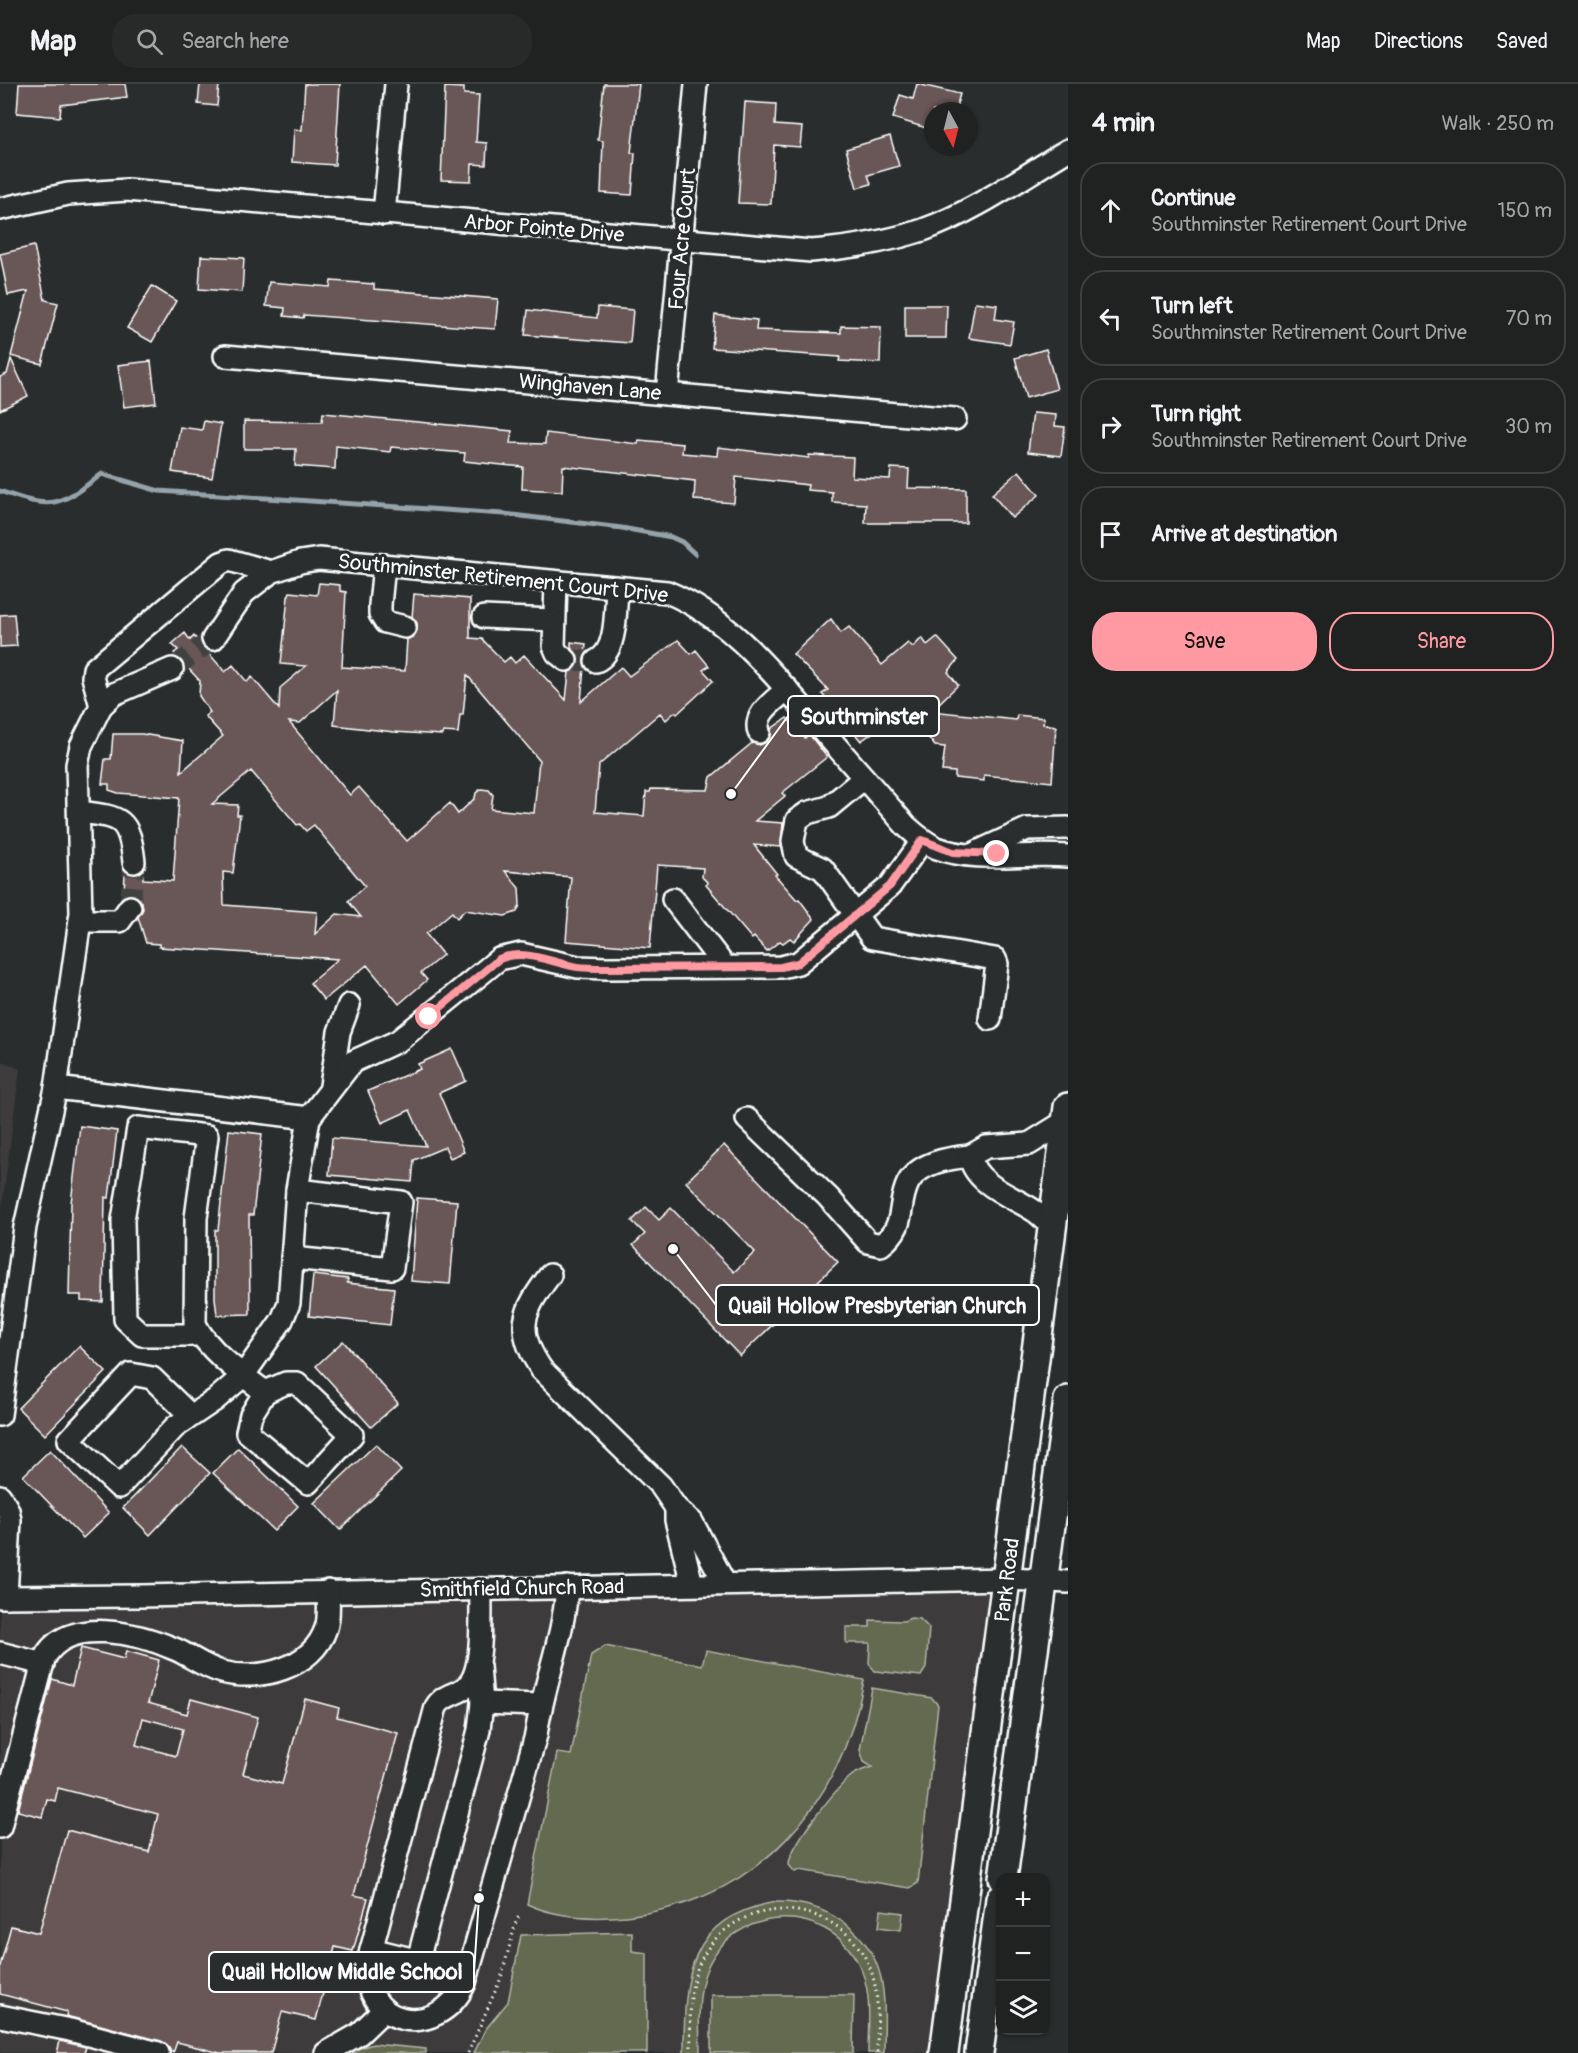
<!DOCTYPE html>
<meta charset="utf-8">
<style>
:root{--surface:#202222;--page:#282a2a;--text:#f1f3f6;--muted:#a2a4a5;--line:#3d3f40;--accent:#ff9aa2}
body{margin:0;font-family:Pangolin,sans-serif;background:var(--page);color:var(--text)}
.controls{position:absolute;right:18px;bottom:18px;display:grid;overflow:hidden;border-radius:12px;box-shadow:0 2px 4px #0004}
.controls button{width:54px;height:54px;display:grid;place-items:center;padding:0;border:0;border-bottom:2px solid var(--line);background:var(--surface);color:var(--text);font:30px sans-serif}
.compass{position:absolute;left:924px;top:18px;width:54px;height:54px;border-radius:50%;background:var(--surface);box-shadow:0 2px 4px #0004;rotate:173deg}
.stop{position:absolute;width:18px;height:18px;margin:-14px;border:4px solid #ff9aa2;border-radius:50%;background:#fff}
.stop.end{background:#ff9aa2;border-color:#fff;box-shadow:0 2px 6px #0008}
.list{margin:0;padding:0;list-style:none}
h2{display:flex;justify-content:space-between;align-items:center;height:78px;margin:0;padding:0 24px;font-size:26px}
h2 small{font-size:20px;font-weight:400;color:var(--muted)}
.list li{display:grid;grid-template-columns:39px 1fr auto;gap:18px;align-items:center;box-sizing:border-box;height:96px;margin:0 12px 12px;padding:0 12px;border:2px solid var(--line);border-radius:24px}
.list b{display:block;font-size:22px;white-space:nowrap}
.list p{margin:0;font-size:20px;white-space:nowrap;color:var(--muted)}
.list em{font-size:20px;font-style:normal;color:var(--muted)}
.actions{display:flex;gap:12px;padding:18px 24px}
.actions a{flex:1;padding:14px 0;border:2px solid var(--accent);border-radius:24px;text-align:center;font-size:21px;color:var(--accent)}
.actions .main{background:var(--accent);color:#111}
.icon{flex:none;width:33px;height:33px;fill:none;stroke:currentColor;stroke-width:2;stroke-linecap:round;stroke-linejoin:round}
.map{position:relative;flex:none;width:1068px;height:1969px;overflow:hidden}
header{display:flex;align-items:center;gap:36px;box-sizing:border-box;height:84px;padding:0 30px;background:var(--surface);border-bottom:2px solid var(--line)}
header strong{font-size:28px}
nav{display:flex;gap:33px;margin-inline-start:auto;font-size:21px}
.search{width:420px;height:54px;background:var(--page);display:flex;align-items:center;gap:15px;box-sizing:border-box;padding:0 21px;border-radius:24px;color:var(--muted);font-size:22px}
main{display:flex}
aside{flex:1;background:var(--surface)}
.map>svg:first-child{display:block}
.built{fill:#3d3a3a}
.green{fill:#646b50;stroke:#b2b5a8;stroke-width:1.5}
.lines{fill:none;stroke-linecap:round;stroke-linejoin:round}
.stream{stroke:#95a3ab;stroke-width:5}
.building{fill:#695757;stroke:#fff;stroke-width:1.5;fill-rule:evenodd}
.minor-tunnel{stroke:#3f4243;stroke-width:21;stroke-dasharray:21 10;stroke-linecap:butt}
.minor-casing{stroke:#fff;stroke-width:26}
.major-casing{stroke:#fff;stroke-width:32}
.path{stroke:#fff;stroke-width:3;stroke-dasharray:1.5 4.5;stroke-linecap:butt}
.minor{stroke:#2a2d2e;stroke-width:21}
.major{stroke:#2a2d2e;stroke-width:27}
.route{stroke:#ff9aa2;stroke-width:8}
.labels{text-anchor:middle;stroke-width:6;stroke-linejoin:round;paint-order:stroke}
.street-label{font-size:21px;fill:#fff;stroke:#2a2d2e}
.leader{fill:none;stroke:#fff;stroke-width:2}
.callout-dot{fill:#fff;stroke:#2a2d2e;stroke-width:2}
.callout{fill:#2a2d2e;stroke:#fff;stroke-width:2}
.callout-label{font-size:22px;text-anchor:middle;font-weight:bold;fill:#fff}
</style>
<header>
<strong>Map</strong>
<div class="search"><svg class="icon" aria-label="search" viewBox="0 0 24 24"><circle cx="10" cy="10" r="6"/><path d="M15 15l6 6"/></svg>Search here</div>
<nav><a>Map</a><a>Directions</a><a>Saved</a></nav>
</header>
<main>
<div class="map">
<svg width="1068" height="1969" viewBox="0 0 1068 1969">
<rect width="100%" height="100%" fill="#2a2d2e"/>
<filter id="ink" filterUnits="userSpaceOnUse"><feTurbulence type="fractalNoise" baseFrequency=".0167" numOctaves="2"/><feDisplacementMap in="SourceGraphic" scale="12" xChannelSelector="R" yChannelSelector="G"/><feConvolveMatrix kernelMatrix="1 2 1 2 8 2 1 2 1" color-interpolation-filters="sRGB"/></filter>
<g filter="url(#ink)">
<g class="built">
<polygon points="0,976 20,985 0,1137"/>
<polygon points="998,1499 937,1969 0,1969 0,1519"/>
</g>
<g class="green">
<polygon points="911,1534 920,1535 929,1544 926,1584 921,1592 875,1587 869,1580 870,1559 846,1559 846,1543 870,1543 870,1536 904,1537"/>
<path d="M605,1562L702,1581L706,1566L864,1596C842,1721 757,1818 626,1832C594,1835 557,1834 527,1820L557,1669L571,1671L591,1571Z"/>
<path d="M872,1604L932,1614L938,1621L918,1799L910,1804L799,1786L795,1788L789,1781C788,1763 836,1705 850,1693C856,1688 865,1685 872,1683L864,1678L860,1666Z"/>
<path d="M776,1818C824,1817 870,1846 881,1894C886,1918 884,1944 884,1969H868C868,1939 873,1906 858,1879C826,1816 731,1822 706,1887C696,1913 700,1942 700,1969H684C684,1893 687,1833 776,1818Z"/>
<polygon points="881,1826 903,1829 901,1846 879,1843"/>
<polygon points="632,1848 632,1867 647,1869 647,1969 474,1969 485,1946 508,1918 521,1851"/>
<polygon points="711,1911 854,1911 853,1969 711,1969"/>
<polygon points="373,1960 426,1965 426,1969 344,1969"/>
</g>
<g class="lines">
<path class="stream" d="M0,407C52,426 58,423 102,390L159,407L504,430L622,444L671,453L682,458L695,470"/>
</g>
<g class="building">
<polygon points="19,0 125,0 127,13 61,21 60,33 17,29"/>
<polygon points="200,0 219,0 217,22 198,20"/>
<polygon points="305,0 340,0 335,81 292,78 294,45 302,46"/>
<polygon points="604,0 639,0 631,69 635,69 632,111 601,109 603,57 598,56"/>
<polygon points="917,0 960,10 955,27 933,27 933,46 893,34 900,11 913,15"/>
<polygon points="445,3 464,4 464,10 479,11 476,58 487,59 486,81 472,80 471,97 441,96"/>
<polygon points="745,18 776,20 775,41 802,43 800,63 774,61 771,120 738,119"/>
<polygon points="890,52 899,82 868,91 871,100 857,104 846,65"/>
<polygon points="34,162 45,216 58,219 42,280 11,272 28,207 8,211 0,170"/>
<polygon points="201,172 244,174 242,208 199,205"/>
<polygon points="331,197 374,200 374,205 498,215 495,245 304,231 303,234 284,232 285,224 266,222 269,198 330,203"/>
<polygon points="152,202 176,217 152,258 127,244"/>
<polygon points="975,218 997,221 995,235 1014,238 1010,260 969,254"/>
<polygon points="905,221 947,221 946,254 905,254"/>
<polygon points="598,223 633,226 630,259 525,251 528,226 597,234"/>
<polygon points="715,231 757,236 756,246 841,249 841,242 881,243 880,279 839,277 840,273 712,264"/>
<polygon points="1046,265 1057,305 1026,314 1015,274"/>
<polygon points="11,275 28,312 0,326 0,293 7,290"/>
<polygon points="151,277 156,319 124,323 118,281"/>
<polygon points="323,329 512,347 510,359 545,360 546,349 638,360 639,356 683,360 682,369 717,372 718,363 809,374 809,371 853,373 852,393 890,395 891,384 909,385 908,404 966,405 966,439 865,439 866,420 832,418 832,408 807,406 808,401 736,393 734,419 694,416 695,397 563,382 562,407 522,405 523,383 464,377 465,369 391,363 390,368 336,362 335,385 295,382 296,365 244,365 244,337 322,338"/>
<polygon points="1033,329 1056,331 1055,342 1065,343 1061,372 1028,368"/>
<polygon points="204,337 221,340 212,394 172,388 180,343 202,346"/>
<polygon points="1019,387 1039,411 1012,434 992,410"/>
<path d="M319,499L340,501V507L346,508L342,583L405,587L407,555L414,552L417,546V539L412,533L414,510L470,515V554L482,555L504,578L510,573L515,579L524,571L566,616L569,588L576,584L579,577L578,571L571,564V558L586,560L581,618L621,583L629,592L678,556L691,570L696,566L709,582L703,586L713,597L677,630L675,628L666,636L660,629L599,681L595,728L644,732L646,708H650L651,705L708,706L711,693L752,659L760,661L766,658L771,652V645L787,634L805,654L809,650L827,673L782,709L785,712L755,737L783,739L781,763L754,761L777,790L775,791L797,816L799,815L814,835L794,857L790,854L783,859L780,857L767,867L754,853L752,855L706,801L708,799L702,793L703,784L657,781L650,864L566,857L571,793L505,787L519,804L520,821L517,828L505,832L465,826L457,834L452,828L426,850L443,871L421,889L427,896L399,920L367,881L324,916L310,899L338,875L159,863V860L146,859L138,833L143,825L142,818L130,808H124L125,789L143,791V795L173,797L179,714L118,709L109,706V700H102L105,675H111L113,650H142L183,657L181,688L223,652L205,632L210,628L199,612L200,597L174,569L178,566L172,560L185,549L190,556L194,552L225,588L233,581L247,598L252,593L279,625L280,604L306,582L281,580L288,513L290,508L317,511ZM467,591L539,676L534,729L491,725L493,711L489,706L481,705L476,709L475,714L458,730L450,719L407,757L359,703L350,711L289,638L300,639L337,606L334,641L394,648L442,651L443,648L458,649L460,631H463ZM251,687L297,741L300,740L306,747L314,741L365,802L348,817L361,833L337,830L315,850L317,828L224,821L223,788L233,789L240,731H237L238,721L212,720Z"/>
<polygon points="14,530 17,562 0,563 0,531"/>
<polygon points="831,535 841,549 849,543 882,581 908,559 913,563 922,554 927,561 937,553 958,576 948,588 958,601 931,627 1016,636 1017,631 1044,634 1043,640 1056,642 1052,698 984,691 984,697 955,694 955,688 942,687 945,663 935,662 906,625 861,657 822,610 828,606 793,570"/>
<polygon points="452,965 466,997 439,1009 464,1068 450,1074 445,1063 414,1076 412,1098 329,1091 332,1054 426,1062 410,1026 382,1039 368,1007 420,985 418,980"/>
<polygon points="80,1042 117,1047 109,1114 105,1113 103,1218 81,1217 81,1211 69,1211 71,1119"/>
<polygon points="229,1046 262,1050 253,1131 249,1131 250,1230 217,1231 215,1214 215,1146 218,1146"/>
<polygon points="724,1061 838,1178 740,1272 633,1161 645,1150 632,1137 646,1123 659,1136 671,1124 734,1188 755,1168 686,1098"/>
<polygon points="417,1114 457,1117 450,1200 411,1197"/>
<polygon points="313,1191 348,1195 347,1199 394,1204 390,1241 309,1232"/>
<polygon points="343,1257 398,1319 371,1343 316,1282"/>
<polygon points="79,1262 106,1288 45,1351 18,1324"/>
<polygon points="376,1360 401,1387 340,1446 314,1419"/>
<polygon points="182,1363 210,1389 150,1451 123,1424"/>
<polygon points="238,1364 298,1422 274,1447 213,1389"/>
<polygon points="50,1366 109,1429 83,1454 23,1392"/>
<path d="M81,1564L124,1575L126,1567L159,1576L148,1619L187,1630L191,1615L258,1633L243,1690L282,1700L305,1615L339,1624L337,1633L398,1649L354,1811L368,1814L353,1867L335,1863L316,1936L282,1928L271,1969H220L177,1958L173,1969L161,1957L66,1932L67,1928L0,1910V1882L11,1842L39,1849L67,1746L149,1768L158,1730L58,1704L55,1717L47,1715L42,1733L18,1727L52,1595L72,1601ZM143,1634L183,1645L176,1672L136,1661Z"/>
<polygon points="60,1957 86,1963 84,1969 57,1969"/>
</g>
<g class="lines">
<g class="minor-tunnel">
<polyline points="566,576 596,577"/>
<polyline points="172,585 213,555"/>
<polyline points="130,823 134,778"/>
</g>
<g class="minor-casing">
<g id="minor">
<path d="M0,125L68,110L127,106L811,167C850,164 886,158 923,146C974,128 1022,93 1068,66"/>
<polyline points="384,130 396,0"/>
<polyline points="225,272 955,335"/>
<polyline points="667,310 696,0"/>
<polyline points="384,481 380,521 380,530 385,538 405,543"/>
<path d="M271,488L300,478L319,475L667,508C729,533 775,592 818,641C847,675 877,708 906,742C915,750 925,759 937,764C977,779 1026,768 1068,772"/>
<polyline points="556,498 554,562 557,569 566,576"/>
<polyline points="484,533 553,536"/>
<path d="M596,577C618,568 615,525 617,504"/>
<polyline points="172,585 114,610 101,622 93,593 94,585 221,479 229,476 271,488 244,509 213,555"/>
<path d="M759,648C753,629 775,617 787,605"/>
<polyline points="864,694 829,723 807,729 797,736 793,757 796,772 823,785 872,854 995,875 997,880 990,935"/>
<path d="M79,728C121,733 129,733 134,778"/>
<polyline points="977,768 1027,745 1068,744"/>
<polyline points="673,815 725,883"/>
<polyline points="80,837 120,837 130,823"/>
<polyline points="331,1002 339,948 349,921"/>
<polyline points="56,1004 309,1034 352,978 398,957 499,875 521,870 578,883 606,884 781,883 798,879 890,802 923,756"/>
<path d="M747,1035L828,1113L868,1158L881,1161C908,1140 896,1124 908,1099C919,1078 950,1074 970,1072"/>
<path d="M1052,1141C1045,1137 1040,1130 1033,1126C1013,1113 974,1100 970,1072L986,1063L1029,1060L1066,1037"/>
<polyline points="292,1174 392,1184 401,1118 297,1106"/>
<path d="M550,1191C523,1227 514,1246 542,1286L661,1402L676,1424"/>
<path d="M200,1251H142L125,1235L123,1136L138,1044L207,1052L196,1134L195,1240C208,1267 241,1290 265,1308L286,1299H297L352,1351L308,1399L247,1348L251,1331L265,1308"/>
<polyline points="0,1331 25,1143 56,1004 81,829 77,681 81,662 101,622"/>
<polyline points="191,1332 152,1294 131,1290 69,1356 119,1403 175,1343 215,1316 243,1292 282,1236 289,1219 297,1106 309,1034"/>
<polyline points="0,1412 8,1426 10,1436 6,1513"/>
<polyline points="692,1500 676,1436 676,1424 692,1438 725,1500"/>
<path d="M481,1505C480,1528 485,1586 467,1602C458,1611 443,1610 436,1623L369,1874C357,1943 438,1958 465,1899L536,1651C543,1601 564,1553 567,1503"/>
<polyline points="0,1513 141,1512 1008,1495 1068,1498"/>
<polyline points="0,1569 43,1580"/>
<polyline points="482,1619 541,1621"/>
<path d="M0,1743L44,1575C66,1530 141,1550 177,1566C192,1573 206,1584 222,1588C259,1598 313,1584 326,1544C330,1533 328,1519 328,1507"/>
<polyline points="371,1865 468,1889"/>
<polyline points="418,1876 479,1646 482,1619 479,1582"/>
<polyline points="0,1932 70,1946 158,1969"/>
<polyline points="326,1969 359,1950 384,1926"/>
</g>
</g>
<g class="major-casing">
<g id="major">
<polyline points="1003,1794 1068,1316"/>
<polyline points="944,1969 1068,1023"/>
<polyline points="979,1969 1000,1815"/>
</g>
</g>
<g class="path">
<polyline points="468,1969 501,1894 516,1838 520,1830"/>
<path d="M691,1969C691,1941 687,1910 698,1883C727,1810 830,1807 866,1875C881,1903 877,1938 877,1969"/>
</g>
<use href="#minor" class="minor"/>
<use href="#major" class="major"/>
</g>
</g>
<g class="lines" filter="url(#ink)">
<path class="route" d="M429,933L499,875C526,864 551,879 578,883C587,884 597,884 606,884L781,883L798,879L890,802L922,756L953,768L997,770"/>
</g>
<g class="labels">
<g class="street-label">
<text transform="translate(544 144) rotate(5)" y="7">Arbor Pointe Drive</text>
<text transform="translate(682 155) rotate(-85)" y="7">Four Acre Court</text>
<text transform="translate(590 303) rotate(5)" y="7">Winghaven Lane</text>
<text transform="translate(503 494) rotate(6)" y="7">Southminster Retirement Court Drive</text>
<text transform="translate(1007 1496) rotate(-83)" y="7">Park Road</text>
<text transform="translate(522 1504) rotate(-1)" y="7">Smithfield Church Road</text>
</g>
</g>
<path class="leader" d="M731 710L788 632M673 1165L716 1221M479 1814L474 1888"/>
<g class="callout-dot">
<circle cx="731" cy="710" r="6"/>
<circle cx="673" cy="1165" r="6"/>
<circle cx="479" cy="1814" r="6"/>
</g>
<g class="callout">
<rect x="788" y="612" width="151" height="40" rx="6"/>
<rect x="716" y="1201" width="323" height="40" rx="6"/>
<rect x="209" y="1868" width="265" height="40" rx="6"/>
</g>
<g class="callout-label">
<text x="864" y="640">Southminster</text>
<text x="877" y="1229">Quail Hollow Presbyterian Church</text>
<text x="342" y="1895">Quail Hollow Middle School</text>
</g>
</svg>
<div class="controls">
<button>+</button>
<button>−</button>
<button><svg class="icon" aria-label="layers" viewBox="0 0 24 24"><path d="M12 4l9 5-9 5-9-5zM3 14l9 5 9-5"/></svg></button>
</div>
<svg class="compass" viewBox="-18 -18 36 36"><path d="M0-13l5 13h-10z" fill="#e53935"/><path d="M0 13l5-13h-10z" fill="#a2a4a5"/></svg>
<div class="stop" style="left:429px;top:933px"></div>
<div class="stop end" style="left:997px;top:770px"></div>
</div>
<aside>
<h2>4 min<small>Walk · 250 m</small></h2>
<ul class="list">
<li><svg class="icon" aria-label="ahead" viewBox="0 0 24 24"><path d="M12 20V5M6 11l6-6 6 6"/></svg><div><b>Continue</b><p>Southminster Retirement Court Drive</p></div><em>150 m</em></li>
<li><svg class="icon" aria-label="left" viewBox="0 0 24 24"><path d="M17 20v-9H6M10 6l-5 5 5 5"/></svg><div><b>Turn left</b><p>Southminster Retirement Court Drive</p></div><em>70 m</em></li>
<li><svg class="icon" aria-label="right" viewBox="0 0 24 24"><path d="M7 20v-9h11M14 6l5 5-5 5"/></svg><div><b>Turn right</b><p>Southminster Retirement Court Drive</p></div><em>30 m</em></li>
<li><svg class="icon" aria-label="arrive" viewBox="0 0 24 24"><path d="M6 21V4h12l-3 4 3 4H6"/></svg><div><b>Arrive at destination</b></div></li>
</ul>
<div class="actions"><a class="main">Save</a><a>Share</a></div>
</aside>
</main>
